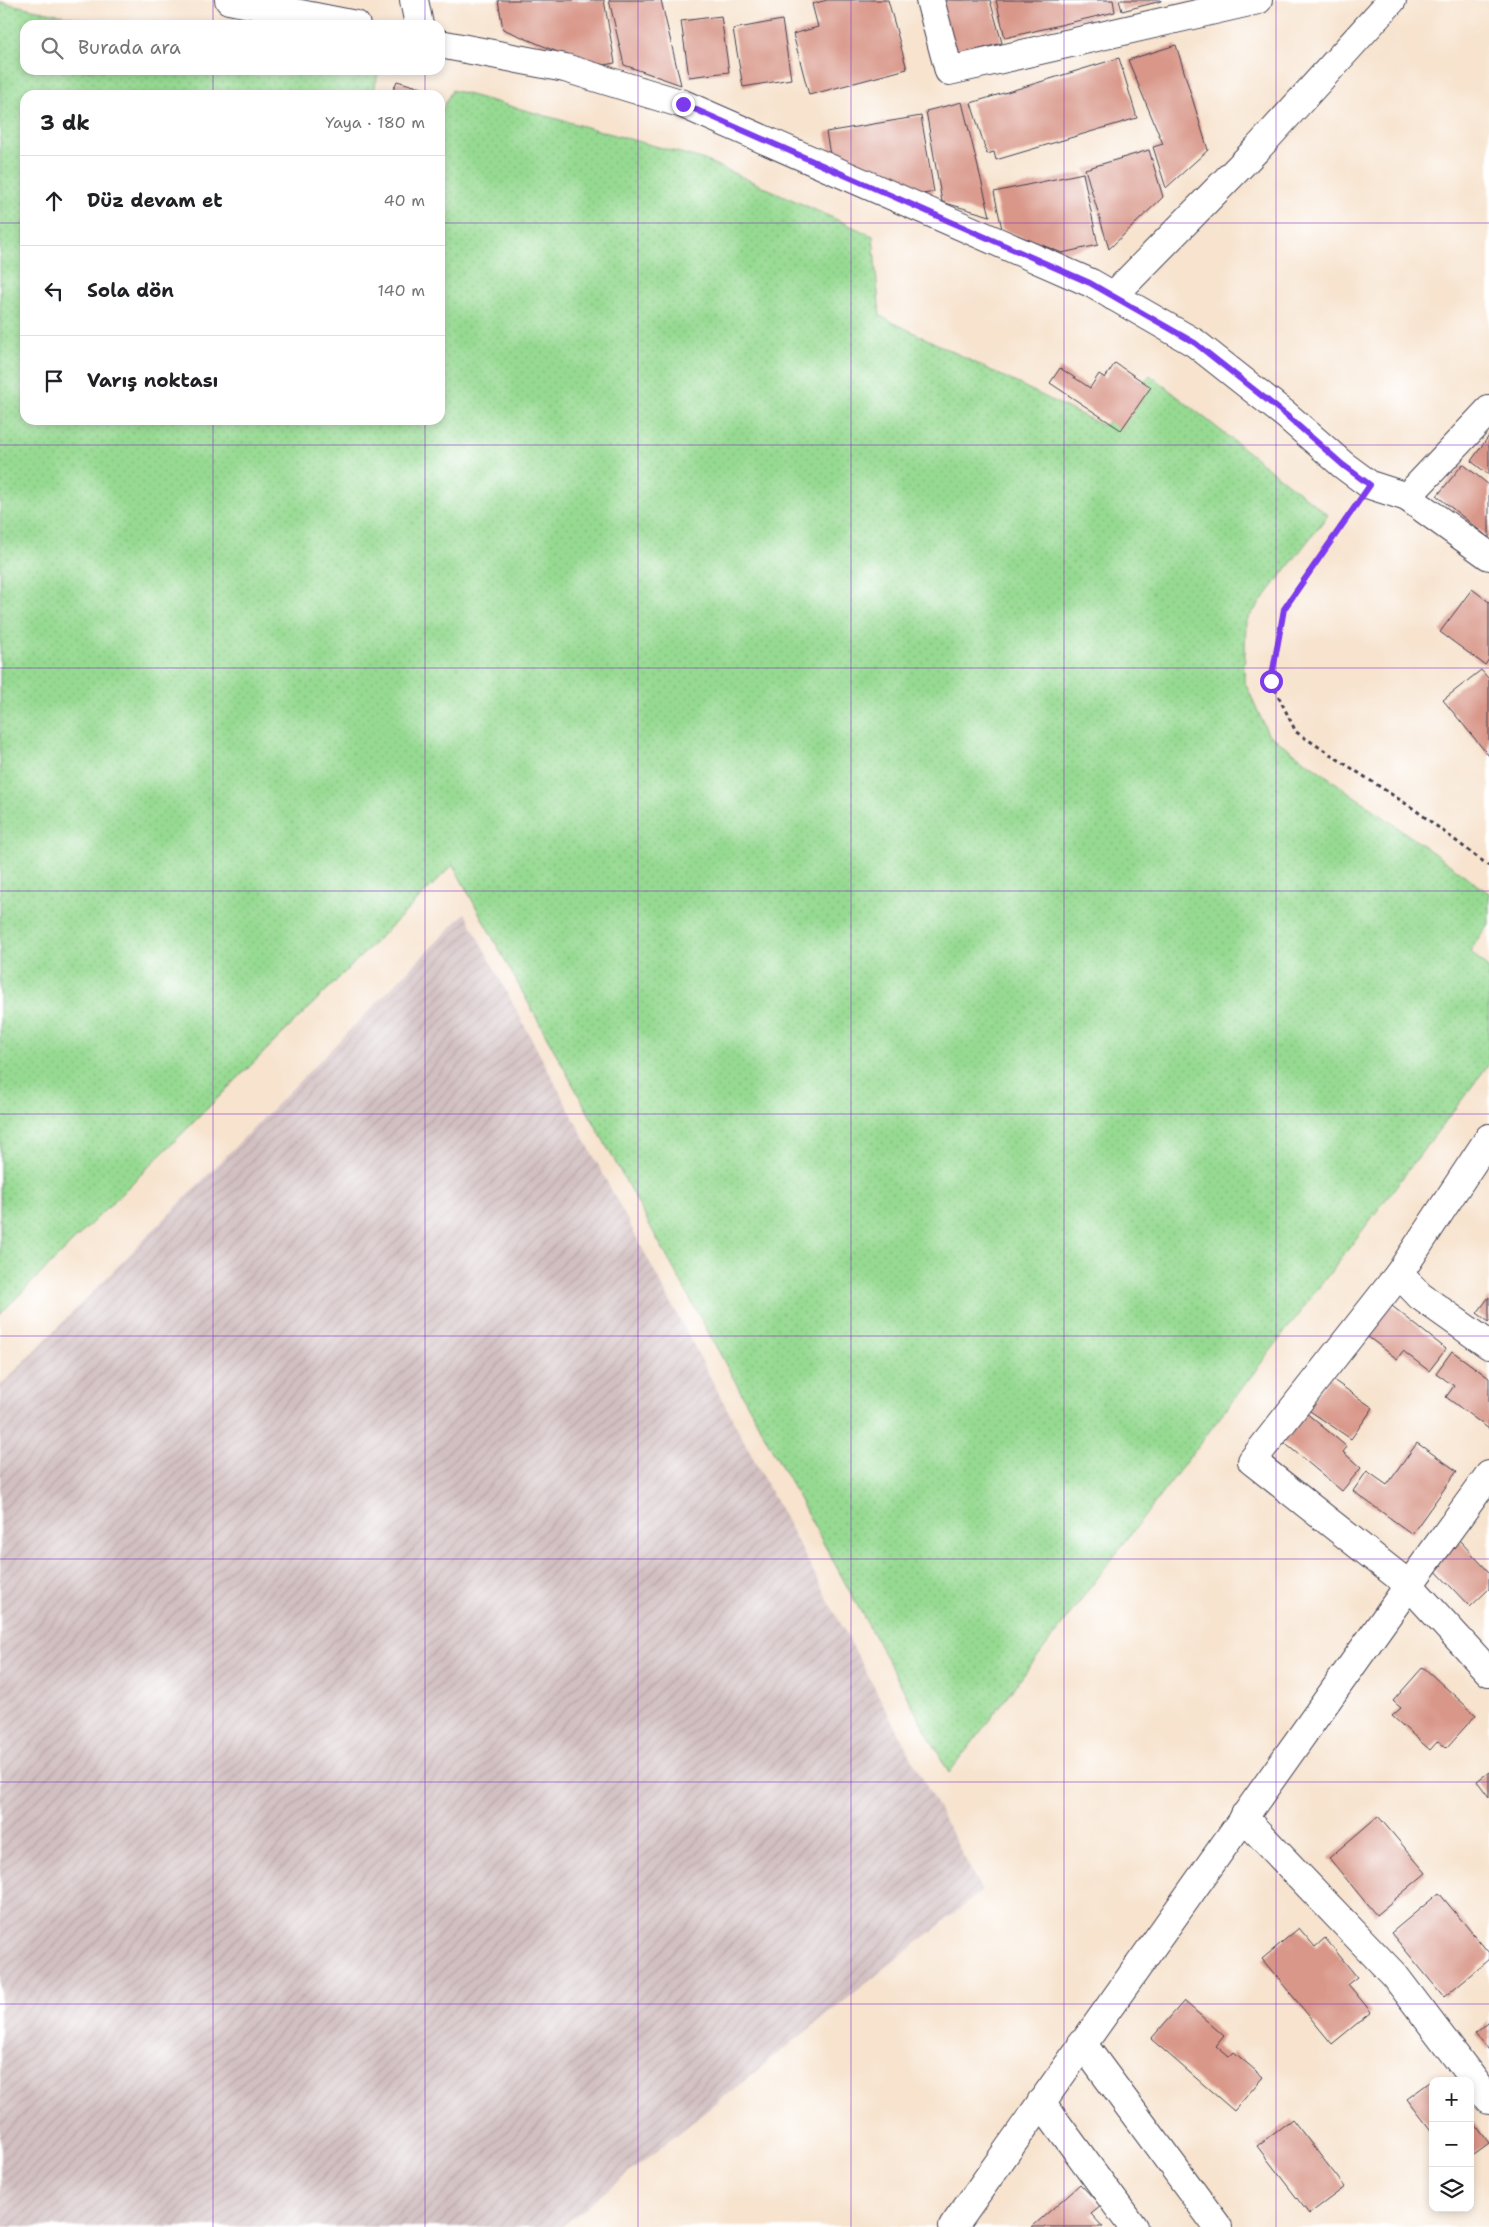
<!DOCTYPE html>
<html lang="tr">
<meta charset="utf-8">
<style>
:root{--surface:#fff;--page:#f6f6f6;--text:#202124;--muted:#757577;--line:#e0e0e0}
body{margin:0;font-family:"Shantell Sans",sans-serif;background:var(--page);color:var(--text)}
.controls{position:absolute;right:15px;bottom:15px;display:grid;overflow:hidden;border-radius:10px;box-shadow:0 2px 8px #0003}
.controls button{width:45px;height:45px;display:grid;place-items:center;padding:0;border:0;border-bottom:1px solid var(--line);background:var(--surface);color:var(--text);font:25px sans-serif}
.stop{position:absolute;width:15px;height:15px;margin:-11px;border:4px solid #7c3aed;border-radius:50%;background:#fff}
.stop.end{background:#7c3aed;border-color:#fff;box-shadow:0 1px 5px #0008}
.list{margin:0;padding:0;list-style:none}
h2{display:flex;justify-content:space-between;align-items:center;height:65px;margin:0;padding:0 20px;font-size:21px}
h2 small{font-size:16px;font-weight:400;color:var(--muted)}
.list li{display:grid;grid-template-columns:32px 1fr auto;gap:15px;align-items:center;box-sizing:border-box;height:90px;padding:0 20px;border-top:1px solid var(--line)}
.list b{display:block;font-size:19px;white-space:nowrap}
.list em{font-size:16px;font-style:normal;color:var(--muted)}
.icon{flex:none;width:28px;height:28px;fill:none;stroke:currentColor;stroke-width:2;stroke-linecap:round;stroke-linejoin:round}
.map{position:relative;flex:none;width:1489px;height:2227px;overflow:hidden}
.search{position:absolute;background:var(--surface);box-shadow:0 2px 8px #0003;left:20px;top:20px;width:425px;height:55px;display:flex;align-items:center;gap:12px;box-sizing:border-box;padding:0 18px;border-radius:15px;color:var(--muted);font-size:19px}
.panel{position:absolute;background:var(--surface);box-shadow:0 2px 8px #0003;left:20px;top:90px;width:425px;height:335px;border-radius:15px}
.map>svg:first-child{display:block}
.industrial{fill:url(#industrial-furrows)}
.grass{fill:url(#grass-dots);stroke:#5c7e66}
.building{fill:#d99789}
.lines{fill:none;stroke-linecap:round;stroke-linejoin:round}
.minor-casing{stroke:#423f51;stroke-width:30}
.path{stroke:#423f51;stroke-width:3;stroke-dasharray:4 4;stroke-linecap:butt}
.minor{stroke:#fff;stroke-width:28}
.route{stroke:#7c3aed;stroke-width:6}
.grid{fill:none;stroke:#7b2cbf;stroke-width:1;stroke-opacity:0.55}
</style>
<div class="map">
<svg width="1489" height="2227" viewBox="0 0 1489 2227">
<defs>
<pattern id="industrial-furrows" width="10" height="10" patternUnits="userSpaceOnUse" patternTransform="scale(1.25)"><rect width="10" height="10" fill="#d2bfc1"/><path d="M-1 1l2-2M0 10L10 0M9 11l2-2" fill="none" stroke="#b4a4a7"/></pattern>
<pattern id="grass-dots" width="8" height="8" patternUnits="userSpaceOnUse" patternTransform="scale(1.25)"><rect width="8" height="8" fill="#96da92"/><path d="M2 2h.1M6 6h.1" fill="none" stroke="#81bb7f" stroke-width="1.8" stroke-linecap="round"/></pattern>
</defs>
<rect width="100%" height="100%" fill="#fff"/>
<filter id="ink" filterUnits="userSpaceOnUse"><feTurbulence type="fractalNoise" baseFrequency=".02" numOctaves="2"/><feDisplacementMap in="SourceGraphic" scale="10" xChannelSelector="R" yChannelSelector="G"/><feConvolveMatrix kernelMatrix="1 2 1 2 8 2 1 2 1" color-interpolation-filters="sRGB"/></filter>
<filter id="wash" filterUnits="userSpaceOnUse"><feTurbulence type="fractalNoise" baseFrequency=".0096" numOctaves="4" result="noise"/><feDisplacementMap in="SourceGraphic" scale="20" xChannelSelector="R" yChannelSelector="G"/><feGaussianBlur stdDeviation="1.12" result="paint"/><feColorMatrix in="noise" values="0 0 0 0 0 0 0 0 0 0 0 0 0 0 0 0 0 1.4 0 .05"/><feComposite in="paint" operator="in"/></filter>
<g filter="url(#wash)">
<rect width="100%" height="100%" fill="#f7e3ce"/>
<polygon class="industrial" points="465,913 982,1891 561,2227 0,2227 0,1386"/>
<polygon class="grass" points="0,2 109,25 25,25 25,70 350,70 378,74 373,95 25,95 25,420 440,420 440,114 452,90 702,159 873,236 880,316 1104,426 1150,375 1328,515 1246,621 1244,680 1268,734 1489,893 1489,924 1470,951 1489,969 1489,1064 949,1773 453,865 0,1314"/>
<g id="blocks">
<g class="building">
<polygon points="498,0 604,0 615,63 593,67 503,29"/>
<polygon points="609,0 661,0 681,85 624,65"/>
<polygon points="827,0 888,0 907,69 809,95 793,34 818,27 812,4"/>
<polygon points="939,0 990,0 1002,43 954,56"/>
<polygon points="996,0 1113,0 1115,12 1005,38"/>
<polygon points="1119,0 1161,0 1161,1 1122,11"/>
<polygon points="721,16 729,72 689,77 681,21"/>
<polygon points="782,20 791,79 743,87 733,29"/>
<polygon points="1176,45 1208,150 1166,188 1153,147 1163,144 1128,60"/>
<polygon points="1119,58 1137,118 996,160 994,152 987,154 971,103"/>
<polygon points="397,81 431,91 429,95 391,95"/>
<polygon points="962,102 990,216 942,202 926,111"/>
<polygon points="921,116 934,192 918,195 830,155 826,132"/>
<polygon points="1149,150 1163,197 1109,249 1085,169"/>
<polygon points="1083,173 1098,245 1062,253 1002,229 994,192"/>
<polygon points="1115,363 1151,387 1121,430 1050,383 1060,368 1090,388 1099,374 1105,378"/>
<polygon points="1489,436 1489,475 1471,461"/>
<polygon points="1463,464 1489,485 1489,538 1437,496"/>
<polygon points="1472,589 1489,602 1489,659 1485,665 1440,632"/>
<polygon points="1481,670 1489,679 1489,756 1443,700"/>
<polygon points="1489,1297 1489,1322 1477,1313"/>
<polygon points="1387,1302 1446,1349 1429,1371 1403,1351 1397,1359 1363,1333"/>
<polygon points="1452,1351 1489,1378 1489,1429 1446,1397 1454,1386 1436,1373"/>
<polygon points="1329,1377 1373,1408 1351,1439 1307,1409"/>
<polygon points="1305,1412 1347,1447 1343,1452 1361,1468 1342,1491 1281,1440"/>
<polygon points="1417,1443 1457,1471 1412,1534 1353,1491 1367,1471 1387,1485"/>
<polygon points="1459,1540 1489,1572 1489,1589 1470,1607 1431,1566"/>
<polygon points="1423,1667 1476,1715 1446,1748 1438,1741 1430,1750 1392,1716 1401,1708 1393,1701"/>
<polygon points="1489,1772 1489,1797 1477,1781"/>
<polygon points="1378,1816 1426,1873 1376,1915 1329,1858"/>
<polygon points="1439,1893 1489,1953 1489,1959 1444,1997 1391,1933"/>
<polygon points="1299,1928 1315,1947 1325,1938 1357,1977 1348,1984 1371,2012 1332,2044 1262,1959"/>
<polygon points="1184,2001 1224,2036 1216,2046 1229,2057 1234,2052 1263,2077 1234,2111 1151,2039"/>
<polygon points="1489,2021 1489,2050 1475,2034"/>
<polygon points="1438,2076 1441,2081 1433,2081 1433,2133 1407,2099"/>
<polygon points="1470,2118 1489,2143 1470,2157"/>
<polygon points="1292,2119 1345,2187 1309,2214 1257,2146"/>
<polygon points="1080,2184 1101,2206 1091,2214 1103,2227 1032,2227"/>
</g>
</g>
</g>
<g filter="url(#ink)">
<use href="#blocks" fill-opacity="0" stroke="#423f51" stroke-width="1"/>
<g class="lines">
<g class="minor-casing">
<g id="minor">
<polyline points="229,0 356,25"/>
<polyline points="414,0 419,25"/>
<polyline points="930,0 949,71 1258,0"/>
<polyline points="440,44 565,68 683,104 1091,283 1195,343 1286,415 1343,465 1370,485 1407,497 1489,410"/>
<polyline points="1113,296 1257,149 1392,0"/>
<polyline points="1407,497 1489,556"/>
<polyline points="1489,1138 1399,1274 1252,1461 1409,1585 1489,1672"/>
<polyline points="1399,1274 1420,1296 1489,1345"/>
<polyline points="1243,1817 1395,1976 1489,2100"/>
<polyline points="1082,2043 1218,2227"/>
<polyline points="1041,2102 1133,2227"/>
<polyline points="953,2227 1409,1585 1489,1475"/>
</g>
</g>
<polyline class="path" points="1351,512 1284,609 1271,681 1296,732 1414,809 1489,866"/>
<use href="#minor" class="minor"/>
</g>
</g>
<g class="lines" filter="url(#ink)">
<polyline class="route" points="683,104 1090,283 1195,343 1286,415 1343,465 1370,485 1284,609 1271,681"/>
</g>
<path class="grid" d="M213,0V25M425,0V25M638,0V2227M851,0V2227M1064,0V2227M1276,0V2227M213,70V95M425,70V95M0,223H25M440,223H1489M213,420V2227M425,420V2227M0,445H1489M0,668H1489M0,891H1489M0,1114H1489M0,1336H1489M0,1559H1489M0,1782H1489M0,2004H1489"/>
</svg>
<div class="controls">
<button>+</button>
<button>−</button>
<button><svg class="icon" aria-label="layers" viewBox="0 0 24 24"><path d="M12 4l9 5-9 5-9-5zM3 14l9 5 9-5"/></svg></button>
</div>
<div class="stop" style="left:1271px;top:681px"></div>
<div class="stop end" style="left:683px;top:104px"></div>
<div class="search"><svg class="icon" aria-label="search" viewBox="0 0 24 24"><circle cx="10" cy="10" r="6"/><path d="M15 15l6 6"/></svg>Burada ara</div>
<section class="panel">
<h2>3 dk<small>Yaya · 180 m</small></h2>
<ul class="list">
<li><svg class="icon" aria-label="ahead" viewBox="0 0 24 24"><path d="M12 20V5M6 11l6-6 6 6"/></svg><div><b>Düz devam et</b></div><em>40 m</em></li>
<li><svg class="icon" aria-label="left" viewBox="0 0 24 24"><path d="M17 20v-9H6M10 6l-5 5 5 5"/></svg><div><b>Sola dön</b></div><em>140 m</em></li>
<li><svg class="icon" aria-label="arrive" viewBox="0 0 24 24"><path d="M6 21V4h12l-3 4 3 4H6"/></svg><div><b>Varış noktası</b></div></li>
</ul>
</section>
</div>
